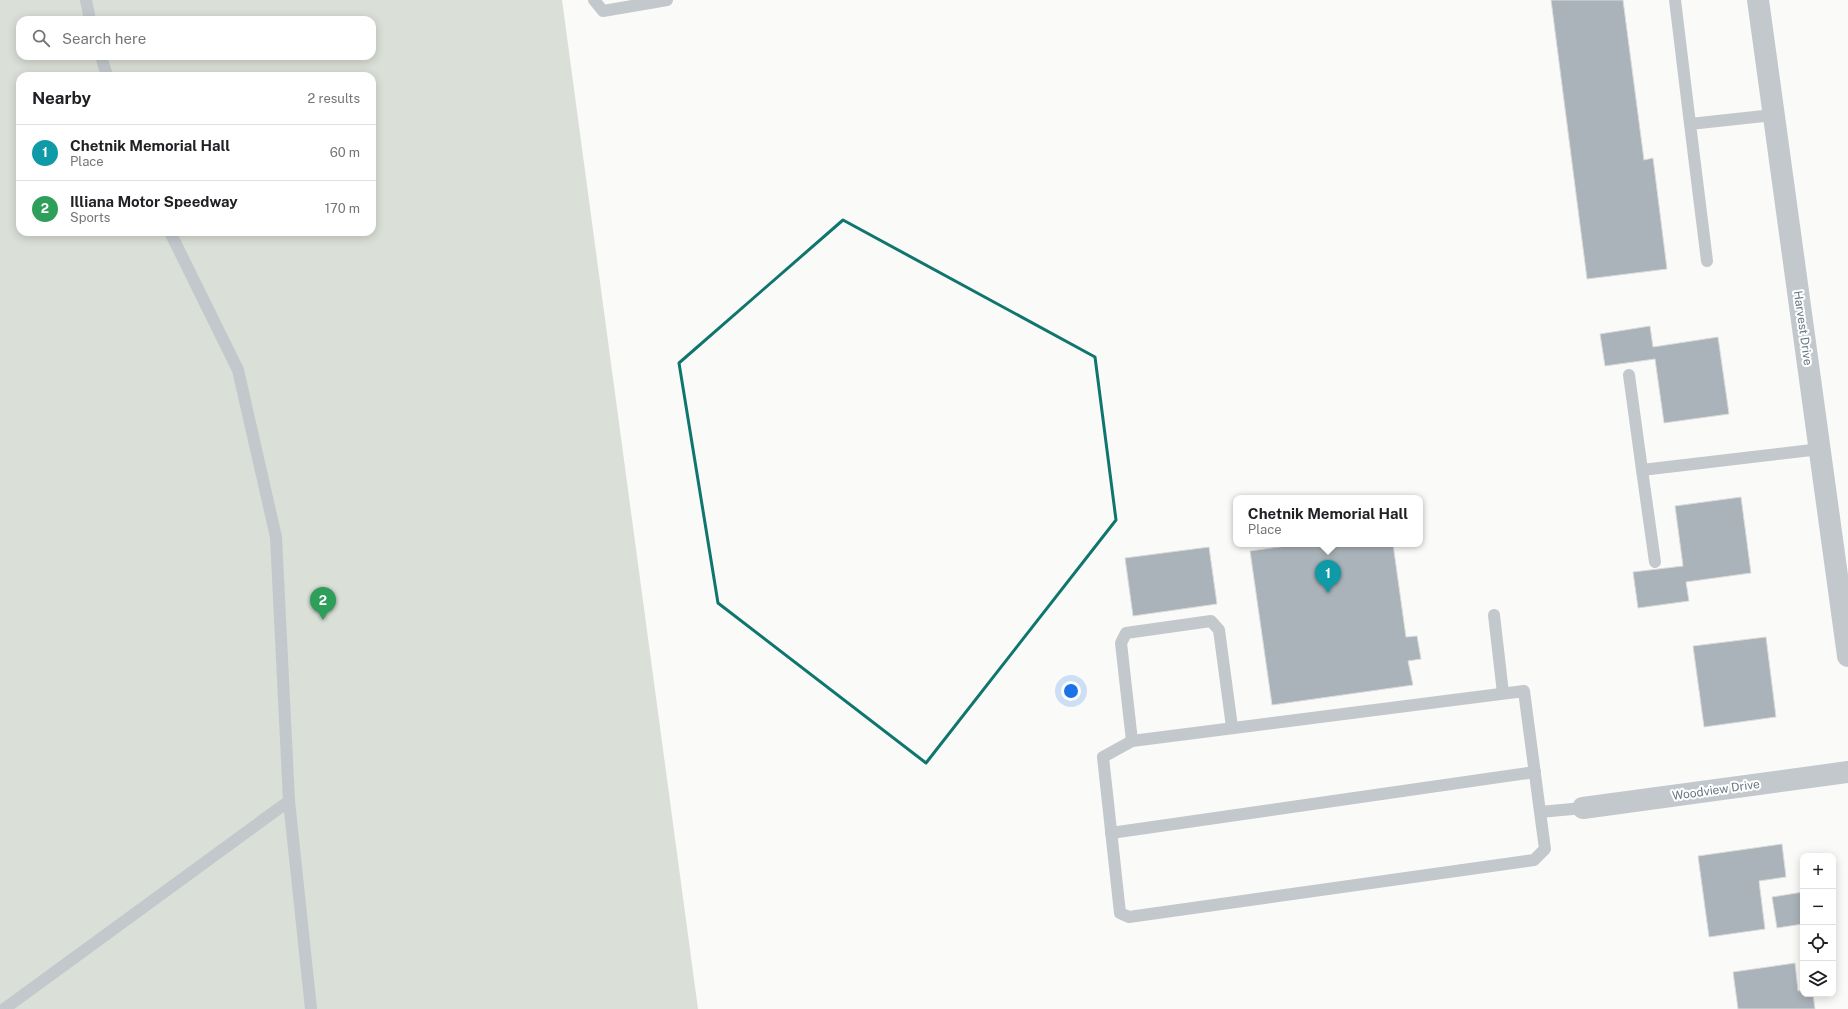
<!DOCTYPE html>
<meta charset="utf-8">
<style>
:root{--surface:#fff;--page:#f6f6f6;--text:#202124;--muted:#757577;--line:#e0e0e0;--accent:#2563eb}
body{margin:0;font-family:"Public Sans",sans-serif;background:var(--page);color:var(--text)}
.controls{position:absolute;right:12px;bottom:12px;display:grid;overflow:hidden;border-radius:8px;box-shadow:0 2px 10px #0003}
.controls button{width:36px;height:36px;display:grid;place-items:center;padding:0;border:0;border-bottom:1px solid var(--line);background:var(--surface);color:var(--text);font:20px sans-serif}
.you{position:absolute;left:1071px;top:691px;width:14px;height:14px;margin:-10px;border:3px solid #fff;border-radius:50%;background:#1a73e8;box-shadow:0 0 0 6px #1a73e833}
.badge{display:grid;place-items:center;width:26px;height:26px;border-radius:50%;background:var(--accent);color:#fff;font-size:13px;font-weight:700}
.pin{position:absolute;translate:-50% -33px;filter:drop-shadow(0 1px 2px #0008)}
.pin::after{content:'';position:absolute;top:21px;width:14px;height:12px;background:inherit;clip-path:polygon(0 0,100% 0,50% 100%)}
.popup{position:absolute;left:1233px;top:495px;width:190px;height:52px;box-sizing:border-box;display:grid;place-content:center;border-radius:8px;background:var(--surface);filter:drop-shadow(0 1px 3px #0005);font-size:13px;white-space:nowrap;color:var(--muted)}
.popup b{font-size:15px;color:var(--text)}
.popup::after{content:'';position:absolute;left:50%;top:100%;margin-left:-8px;border:8px solid transparent;border-top-color:var(--surface)}
.list{margin:0;padding:0;list-style:none}
h2{display:flex;justify-content:space-between;align-items:center;height:52px;margin:0;padding:0 16px;font-size:17px}
h2 small{font-size:13px;font-weight:400;color:var(--muted)}
.list li{display:grid;grid-template-columns:26px 1fr auto;gap:12px;align-items:center;box-sizing:border-box;height:56px;padding:0 16px;border-top:1px solid var(--line)}
.list b{display:block;font-size:15px;white-space:nowrap}
.list p{margin:0;font-size:13px;white-space:nowrap;color:var(--muted)}
.list em{font-size:13px;font-style:normal;color:var(--muted)}
.icon{flex:none;width:22px;height:22px;fill:none;stroke:currentColor;stroke-width:2;stroke-linecap:round;stroke-linejoin:round}
.map{position:relative;flex:none;width:1848px;height:1009px;overflow:hidden}
.search{position:absolute;background:var(--surface);box-shadow:0 2px 10px #0003;left:16px;top:16px;width:360px;height:44px;display:flex;align-items:center;gap:10px;box-sizing:border-box;padding:0 14px;border-radius:12px;color:var(--muted);font-size:15px}
.panel{position:absolute;background:var(--surface);box-shadow:0 2px 10px #0003;left:16px;top:72px;width:360px;height:164px;border-radius:12px}
.map>svg:first-child{display:block}
.green{fill:#dadfd7;fill-rule:evenodd}
.building{fill:#aab3b9;stroke:#dcdcda}
.lines{fill:none;stroke-linecap:round;stroke-linejoin:round}
.lane{stroke:#c3c8cc;stroke-width:12}
.street{stroke:#c3c8cc;stroke-width:22}
.marked{fill:none;stroke:#0f766e;stroke-width:3;stroke-linejoin:round}
.labels{text-anchor:middle;stroke-width:4;stroke-linejoin:round;paint-order:stroke}
.street-label{font-size:12px;fill:#657683;stroke:#fff}
</style>
<div class="map">
<svg width="1848" height="1009" viewBox="0 0 1848 1009">
<rect width="100%" height="100%" fill="#fafaf8"/>
<path class="green" d="M0,0H562L698,1009H0ZM20,20H372V56H20ZM20,76H372V232H20Z"/>
<g class="building">
<polygon points="1551,0 1623,0 1644,160 1653,158 1667,269 1587,279"/>
<polygon points="1650,326 1653,347 1718,337 1729,414 1664,423 1655,359 1605,366 1600,334"/>
<polygon points="1741,497 1751,573 1686,582 1689,601 1638,608 1633,572 1683,566 1675,506"/>
<polygon points="1301,544 1393,544 1406,637 1417,636 1421,659 1408,661 1413,685 1272,705 1250,551"/>
<polygon points="1209,547 1217,604 1133,616 1125,558"/>
<polygon points="1766,637 1776,717 1704,727 1693,646"/>
<polygon points="1782,844 1786,877 1759,881 1765,929 1709,937 1698,856"/>
<polygon points="1803,892 1803,924 1777,928 1772,897"/>
<polygon points="1795,963 1798,991 1803,990 1803,994 1813,994 1815,1009 1738,1009 1733,972"/>
</g>
<g class="lines">
<g class="lane">
<polyline points="86,0 90,20"/>
<polyline points="594,0 603,11 667,0"/>
<polyline points="1675,0 1690,124 1773,115"/>
<polyline points="101,56 107,76"/>
<polyline points="1690,124 1707,261"/>
<polyline points="170,232 238,370 276,537 289,801 311,1009"/>
<polyline points="1629,375 1642,470 1820,449"/>
<polyline points="1642,470 1655,562"/>
<polyline points="1494,615 1503,693"/>
<polyline points="1132,741 1121,643 1126,633 1211,621 1219,630 1232,727"/>
<polyline points="1540,812 1545,849 1534,860 1129,917 1120,913 1103,757 1132,741 1524,691 1540,812 1583,808"/>
<polyline points="1111,833 1535,772"/>
<polyline points="4,1009 289,801"/>
</g>
<g class="street">
<polyline points="1758,0 1848,656"/>
<polyline points="1583,808 1848,772"/>
</g>
</g>
<path class="marked" d="M843,220L1095,357L1116,520L926,763L718,603L679,363Z"/>
<g class="labels">
<g class="street-label">
<text transform="translate(1803 328) rotate(82)" y="4">Harvest Drive</text>
<text transform="translate(1716 790) rotate(-8)" y="4">Woodview Drive</text>
</g>
</g>
</svg>
<div class="controls">
<button>+</button>
<button>−</button>
<button><svg class="icon" aria-label="locate" viewBox="0 0 24 24"><circle cx="12" cy="12" r="6"/><path d="M12 2v4M12 18v4M2 12h4M18 12h4"/></svg></button>
<button><svg class="icon" aria-label="layers" viewBox="0 0 24 24"><path d="M12 4l9 5-9 5-9-5zM3 14l9 5 9-5"/></svg></button>
</div>
<div class="you"></div>
<div class="pin badge" style="left:1328px;top:593px;background:#0f9aa8">1</div>
<div class="popup"><b>Chetnik Memorial Hall</b>Place</div>
<div class="pin badge" style="left:323px;top:620px;background:#2e9e5b">2</div>
<div class="search"><svg class="icon" aria-label="search" viewBox="0 0 24 24"><circle cx="10" cy="10" r="6"/><path d="M15 15l6 6"/></svg>Search here</div>
<section class="panel">
<h2>Nearby<small>2 results</small></h2>
<ul class="list">
<li><span class="badge" style="background:#0f9aa8">1</span><div><b>Chetnik Memorial Hall</b><p>Place</p></div><em>60 m</em></li>
<li><span class="badge" style="background:#2e9e5b">2</span><div><b>Illiana Motor Speedway</b><p>Sports</p></div><em>170 m</em></li>
</ul>
</section>
</div>
